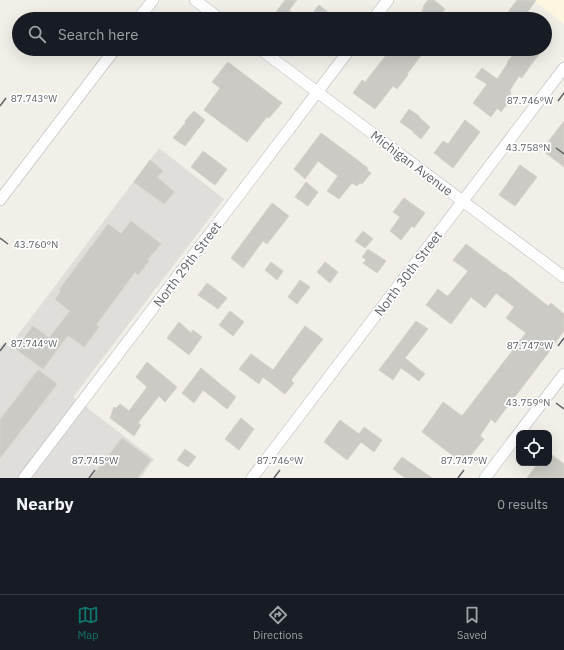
<!DOCTYPE html>
<meta charset="utf-8">
<style>
:root{--surface:#171b24;--page:#20242c;--text:#f1f3f6;--muted:#9ea1a6;--line:#363941;--accent:#0f766e}
body{margin:0;font-family:"IBM Plex Sans",sans-serif;background:var(--page);color:var(--text)}
.controls{position:absolute;right:12px;bottom:12px;display:grid;overflow:hidden;border-radius:8px;box-shadow:0 4px 16px #0002}
.controls button{width:36px;height:36px;display:grid;place-items:center;padding:0;border:0;border-bottom:1px solid var(--line);background:var(--surface);color:var(--text);font:20px sans-serif}
.list{margin:0;padding:0;list-style:none}
h2{display:flex;justify-content:space-between;align-items:center;height:52px;margin:0;padding:0 16px;font-size:17px}
h2 small{font-size:13px;font-weight:400;color:var(--muted)}
.icon{flex:none;width:22px;height:22px;fill:none;stroke:currentColor;stroke-width:2;stroke-linecap:round;stroke-linejoin:round}
.map{position:relative;flex:none;width:564px;height:478px;overflow:hidden}
.search{position:absolute;background:var(--surface);box-shadow:0 4px 16px #0002;left:12px;right:12px;top:12px;height:44px;display:flex;align-items:center;gap:10px;box-sizing:border-box;padding:0 14px;border-radius:22px;color:var(--muted);font-size:15px}
.sheet{height:116px;background:var(--surface)}
nav{display:flex;justify-content:space-around;align-items:center;box-sizing:border-box;height:56px;border-top:1px solid var(--line);background:var(--surface);font-size:11px;color:var(--muted)}
nav a{display:grid;justify-items:center;gap:2px}
nav .on{color:var(--accent)}
.map>svg:first-child{display:block}
.commercial{fill:#fef7e0}
.industrial{fill:#e0deda}
.building{fill:#cccac5;stroke:#d6d1c6}
.lines{fill:none;stroke-linecap:round;stroke-linejoin:round}
.street-casing{stroke:#b5b8bc;stroke-width:12}
.street{stroke:#fff;stroke-width:11}
.ticks{fill:none;stroke:#5f6368;stroke-width:1.5}
.labels{text-anchor:middle;stroke-width:3.5;stroke-linejoin:round;paint-order:stroke}
.street-label{font-size:13px;fill:#5f6368;stroke:#fff}
.ticks-label{font-size:10px;text-anchor:middle;fill:#5f6368;stroke:#fff;stroke-width:3.5;stroke-linejoin:round;paint-order:stroke}
</style>
<div class="map">
<svg width="564" height="478" viewBox="0 0 564 478">
<rect width="100%" height="100%" fill="#f1efe8"/>
<polygon class="commercial" points="533,0 564,0 564,24"/>
<polygon class="industrial" points="159,148 224,199 73,397 154,459 141,478 0,478 0,347 3,343 9,347"/>
<g class="building">
<polygon points="285,0 297,0 289,10 301,19 271,19"/>
<polygon points="428,0 434,0 445,9 437,19 416,19 423,10 424,5"/>
<polygon points="517,0 536,0 523,19 503,19"/>
<polygon points="319,5 336,19 308,19"/>
<polygon points="391,49 426,49 407,74 408,75 397,89 393,86 375,109 353,93 362,80 365,82"/>
<polygon points="518,49 543,49 530,66 522,78 519,76 510,90 511,99 501,112 497,108 491,117 473,103 487,84 475,77 482,68 497,79 508,63 507,62"/>
<polygon points="228,62 282,103 269,118 267,117 247,142 204,110 220,88 212,82"/>
<polygon points="409,109 419,116 419,117 430,127 421,139 413,132 413,131 400,122"/>
<polygon points="194,111 205,120 185,146 173,138 186,122 185,121"/>
<polygon points="465,120 480,132 453,168 434,153 443,141 448,144"/>
<polygon points="564,121 564,167 542,150"/>
<polygon points="321,133 368,168 367,170 371,173 362,184 360,183 357,186 352,183 339,199 327,191 338,176 318,161 305,179 294,169"/>
<polygon points="203,151 227,169 215,185 191,167"/>
<polygon points="150,160 163,171 157,177 174,192 164,204 134,182"/>
<polygon points="520,165 537,177 515,206 499,195"/>
<polygon points="306,182 318,192 308,206 295,197"/>
<polygon points="404,198 425,213 414,228 412,226 401,240 390,231 400,217 393,212"/>
<polygon points="272,203 289,216 267,244 263,241 243,268 231,258"/>
<polygon points="131,221 161,244 147,260 149,261 138,275 135,272 96,325 99,327 84,347 68,335 43,369 16,349 33,326 49,338 70,311 55,299 61,291 59,290 108,224 121,234"/>
<polygon points="363,231 373,239 365,248 355,241"/>
<polygon points="466,244 505,273 505,272 548,306 551,303 564,314 564,331 552,347 552,348 495,423 491,419 480,436 484,439 465,463 457,457 456,458 422,432 443,402 462,416 526,333 506,318 514,307 496,293 485,308 471,297 451,324 426,305 438,289 447,296 449,295 468,271 453,260"/>
<polygon points="368,249 386,261 377,273 363,263 366,260 362,257"/>
<polygon points="271,262 283,271 277,280 265,270"/>
<polygon points="325,262 338,272 330,283 317,272"/>
<polygon points="300,280 310,287 297,304 288,297"/>
<polygon points="207,283 227,298 218,309 198,295"/>
<polygon points="230,311 244,322 233,336 219,325"/>
<polygon points="416,321 428,329 405,358 425,374 419,381 401,368 393,380 379,370"/>
<polygon points="179,322 191,333 193,330 202,337 189,355 167,338"/>
<polygon points="305,326 323,339 291,380 294,383 285,394 263,377 259,384 239,369 251,354 273,370"/>
<polygon points="147,362 177,387 165,402 159,396 138,423 141,425 134,436 110,418 114,407 116,408 120,404 129,411 147,387 136,377"/>
<polygon points="201,368 214,379 236,397 227,409 203,390 194,403 182,393"/>
<polygon points="38,370 57,384 0,458 0,420"/>
<polygon points="241,418 254,429 239,450 225,439"/>
<polygon points="340,420 359,434 364,427 382,440 374,452 361,442 347,460 324,442"/>
<polygon points="122,438 151,460 137,478 91,478"/>
<polygon points="185,449 196,457 188,467 177,460"/>
<polygon points="549,453 564,464 564,478 527,478 538,463 549,463"/>
<polygon points="402,457 432,478 405,478 393,469"/>
</g>
<g class="lines">
<g class="street-casing">
<g id="street">
<polyline points="195,0 220,19"/>
<polyline points="138,19 153,0"/>
<polyline points="373,19 388,0"/>
<polyline points="260,49 564,277"/>
<polyline points="0,200 115,49"/>
<polyline points="519,433 564,374"/>
<polyline points="24,478 350,49"/>
<polyline points="252,478 564,68"/>
<polyline points="485,478 519,433"/>
</g>
</g>
<use href="#street" class="street"/>
</g>
<path class="ticks" d="M558,101L564,93M0,106L6,98M556,148L564,154M0,238L8,244M558,346L564,338M0,351L6,343M556,403L564,409M89,478L95,470M274,478L280,470M458,478L464,470"/>
<g class="labels">
<g class="street-label">
<text transform="translate(412 163) rotate(37)" y="5">Michigan Avenue</text>
<text transform="translate(187 264) rotate(-53)" y="5">North 29th Street</text>
<text transform="translate(408 273) rotate(-53)" y="5">North 30th Street</text>
</g>
</g>
<g class="ticks-label">
<text x="34" y="102">87.743°W</text>
<text x="530" y="104">87.746°W</text>
<text x="528" y="151">43.758°N</text>
<text x="36" y="248">43.760°N</text>
<text x="34" y="347">87.744°W</text>
<text x="530" y="349">87.747°W</text>
<text x="528" y="406">43.759°N</text>
<text x="95" y="464">87.745°W</text>
<text x="280" y="464">87.746°W</text>
<text x="464" y="464">87.747°W</text>
</g>
</svg>
<div class="controls">
<button><svg class="icon" aria-label="locate" viewBox="0 0 24 24"><circle cx="12" cy="12" r="6"/><path d="M12 2v4M12 18v4M2 12h4M18 12h4"/></svg></button>
</div>
<div class="search"><svg class="icon" aria-label="search" viewBox="0 0 24 24"><circle cx="10" cy="10" r="6"/><path d="M15 15l6 6"/></svg>Search here</div>
</div>
<section class="sheet">
<h2>Nearby<small>0 results</small></h2>
<ul class="list">
</ul>
</section>
<nav>
<a class="on"><svg class="icon" aria-label="map" viewBox="0 0 24 24"><path d="M3 6l6-2 6 2 6-2v14l-6 2-6-2-6 2zM9 4v14M15 6v14"/></svg>Map</a>
<a><svg class="icon" aria-label="directions" viewBox="0 0 24 24"><path d="M12 3l9 9-9 9-9-9zM9 14v-3h6M13 9l2 2-2 2"/></svg>Directions</a>
<a><svg class="icon" aria-label="saved" viewBox="0 0 24 24"><path d="M7 4h10v16l-5-4-5 4z"/></svg>Saved</a>
</nav>
